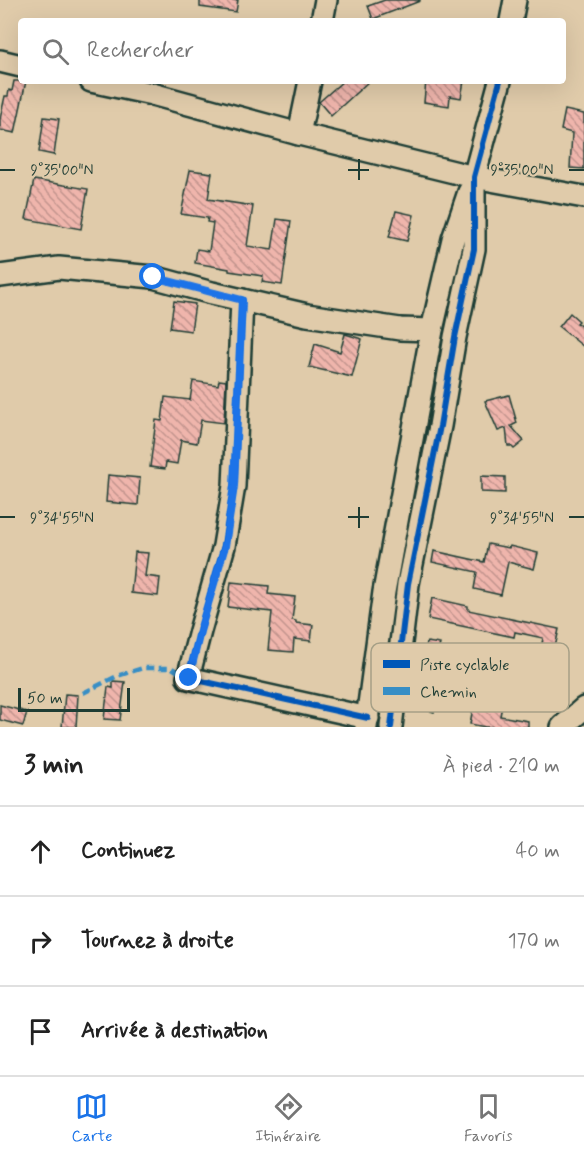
<!DOCTYPE html>
<html lang="fr">
<meta charset="utf-8">
<style>
:root{--surface:#fff;--page:#f6f6f6;--text:#222;--muted:#767676;--line:#e0e0e0;--accent:#1a73e8}
body{margin:0;font-family:Mynerve,sans-serif;background:var(--page);color:var(--text)}
.scale{position:absolute;left:18px;bottom:15px;width:112px;box-sizing:border-box;padding-left:6px;border:3px solid #1f3d34;border-top:0;font-size:16px;line-height:21px;white-space:nowrap;color:#1f3d34;-webkit-text-stroke:4px #e0cbaa;paint-order:stroke}
.stop{position:absolute;width:18px;height:18px;margin:-14px;border:4px solid #1a73e8;border-radius:50%;background:#fff}
.stop.end{background:#1a73e8;border-color:#fff;box-shadow:0 2px 6px #0008}
.list{margin:0;padding:0;list-style:none}
h2{display:flex;justify-content:space-between;align-items:center;height:78px;margin:0;padding:0 24px;font-size:26px}
h2 small{font-size:20px;font-weight:400;color:var(--muted)}
.list li{display:grid;grid-template-columns:39px 1fr auto;gap:18px;align-items:center;box-sizing:border-box;height:90px;padding:0 24px;border-top:2px solid var(--line)}
.list b{display:block;font-size:22px;white-space:nowrap}
.list em{font-size:20px;font-style:normal;color:var(--muted)}
.icon{flex:none;width:33px;height:33px;fill:none;stroke:currentColor;stroke-width:2;stroke-linecap:round;stroke-linejoin:round}
.map{position:relative;flex:none;width:584px;height:727px;overflow:hidden}
.search{position:absolute;background:var(--surface);box-shadow:0 6px 24px #0002;left:18px;right:18px;top:18px;height:66px;display:flex;align-items:center;gap:15px;box-sizing:border-box;padding:0 21px;border-radius:6px;color:var(--muted);font-size:22px}
.sheet{height:348px;background:var(--surface)}
nav{display:flex;justify-content:space-around;align-items:center;box-sizing:border-box;height:84px;border-top:2px solid var(--line);background:var(--surface);font-size:16px;color:var(--muted)}
nav a{display:grid;justify-items:center;gap:3px}
nav .on{color:var(--accent)}
.map>svg:first-child{display:block}
.building{fill:url(#building-back-hatch);stroke:#1f3d34;stroke-width:1.5}
.lines{fill:none;stroke-linecap:round;stroke-linejoin:round}
.minor-casing{stroke:#1f3d34;stroke-width:26}
.minor{stroke:#e0cbaa;stroke-width:21}
.quiet{stroke:#378ec5;stroke-width:4.5;stroke-dasharray:9 4.5;stroke-linecap:butt}
.cycleway-casing{stroke:#e0cbaa;stroke-width:10}
.cycleway{stroke:#0057b8;stroke-width:6}
.route{stroke:#1a73e8;stroke-width:8}
.ticks{fill:none;stroke:#1f3d34;stroke-width:2}
.key{fill:#e0cbaa;stroke:#a6a087;stroke-width:1.5}
.key-label{font-size:16px;fill:#1f3d34}
.ticks-label{font-size:15px;text-anchor:middle;fill:#1f3d34;stroke:#e0cbaa;stroke-width:4.5;stroke-linejoin:round;paint-order:stroke}
</style>
<div class="map">
<svg width="584" height="727" viewBox="0 0 584 727">
<defs>
<pattern id="building-back-hatch" width="6" height="6" patternUnits="userSpaceOnUse" patternTransform="scale(1.5)"><rect width="6" height="6" fill="#efb5ac"/><path d="M-1 5l2 2M0 0l6 6M5-1l2 2" fill="none" stroke="#c1948d"/></pattern>
</defs>
<rect width="100%" height="100%" fill="#e0cbaa"/>
<filter id="ink" filterUnits="userSpaceOnUse"><feTurbulence type="fractalNoise" baseFrequency=".0167" numOctaves="2"/><feDisplacementMap in="SourceGraphic" scale="12" xChannelSelector="R" yChannelSelector="G"/><feConvolveMatrix kernelMatrix="1 2 1 2 8 2 1 2 1" color-interpolation-filters="sRGB"/></filter>
<g filter="url(#ink)">
<g class="building">
<polygon points="200,0 238,0 236,12 200,7"/>
<polygon points="385,0 420,0 420,1 373,19 368,6"/>
<polygon points="14,81 26,81 15,133 0,130 0,119 5,96 8,96 9,90 12,91"/>
<polygon points="343,81 369,81 331,116 319,102"/>
<polygon points="426,81 464,81 461,98 450,96 449,106 424,102"/>
<polygon points="565,110 584,114 584,169 570,168 572,133 561,130"/>
<polygon points="44,117 59,119 54,155 39,152"/>
<polygon points="190,170 212,173 208,199 253,206 247,246 272,250 277,219 291,221 282,285 262,282 263,276 229,271 229,269 195,263 197,249 209,251 213,223 207,222 208,218 181,214"/>
<polygon points="34,180 88,189 81,229 26,219"/>
<polygon points="396,211 414,215 407,241 389,237"/>
<polygon points="174,301 195,304 191,331 170,328"/>
<polygon points="570,313 579,321 577,323 584,329 584,347 559,327"/>
<polygon points="345,334 362,339 352,377 309,367 315,344 340,352"/>
<polygon points="219,380 226,381 224,423 201,420 197,443 181,440 177,464 166,462 165,469 150,467 156,420 162,421 165,397 190,400 193,381 218,385"/>
<polygon points="509,395 517,423 511,426 524,441 514,449 511,446 508,446 506,428 498,431 485,401"/>
<polygon points="108,475 140,478 138,505 106,502"/>
<polygon points="481,476 505,477 505,493 481,492"/>
<polygon points="488,544 509,548 510,546 538,553 534,569 508,562 501,595 474,589 477,572 432,562 434,551 484,562"/>
<polygon points="135,552 148,553 145,576 160,578 158,596 131,593"/>
<polygon points="231,582 269,586 268,594 295,597 292,620 296,621 296,623 313,625 311,641 294,639 293,652 268,650 272,612 228,607"/>
<polygon points="432,598 468,606 468,610 559,629 554,652 541,649 543,638 515,632 514,637 428,619"/>
<polygon points="427,642 440,644 439,648 462,652 461,655 486,660 482,680 450,673 450,677 421,671"/>
<polygon points="113,681 125,682 120,720 104,719 108,687 113,688"/>
<polygon points="482,681 506,685 500,716 528,721 528,727 485,727 470,724 474,702 478,703"/>
<polygon points="65,694 78,695 76,727 62,727"/>
<polygon points="425,695 438,698 434,712 421,708"/>
<polygon points="0,705 27,712 23,726 0,720"/>
</g>
<g class="lines">
<g class="minor-casing">
<g id="minor">
<polyline points="322,21 326,0"/>
<polyline points="511,21 515,0"/>
<polyline points="0,61 21,66"/>
<polyline points="91,81 152,94 299,134 474,177 584,197"/>
<polyline points="299,134 310,81"/>
<polyline points="0,276 59,268 153,277 212,293 307,315 400,329 432,330"/>
<polyline points="242,300 234,486 224,546 200,631 188,678 368,718"/>
<polyline points="366,727 384,592 432,330 453,239 469,192"/>
<polyline points="391,727 408,584 440,426 455,337 474,249 474,177 500,81"/>
<polyline points="562,727 584,708"/>
</g>
</g>
<use href="#minor" class="minor"/>
<polyline class="quiet" points="83,693 117,676 143,668 172,668 188,678"/>
<g class="cycleway-casing">
<g id="cycleway">
<polyline points="242,300 234,486 224,546 200,631 188,678 368,718"/>
<polyline points="391,727 408,584 440,426 455,337 474,249 474,177 500,81"/>
</g>
</g>
<use href="#cycleway" class="cycleway"/>
</g>
</g>
<g class="lines" filter="url(#ink)">
<polyline class="route" points="153,277 242,300 234,486 225,546 200,631 189,678"/>
</g>
<path class="ticks" d="M359,159V180M0,170H15M348,170H369M569,170H584M359,507V528M0,517H15M348,517H369M569,517H584"/>
<rect x="371" y="643" width="198" height="69" rx="9" class="key"/>
<rect x="383" y="660" width="27" height="8" fill="#0057b8"/>
<rect x="383" y="687" width="27" height="8" fill="#378ec5"/>
<g class="key-label">
<text x="420" y="670">Piste cyclable</text>
<text x="420" y="697">Chemin</text>
</g>
<g class="ticks-label">
<text x="62" y="175">9°35'00"N</text>
<text x="522" y="175">9°35'00"N</text>
<text x="62" y="523">9°34'55"N</text>
<text x="522" y="523">9°34'55"N</text>
</g>
</svg>
<div class="scale">50 m</div>
<div class="stop" style="left:153px;top:277px"></div>
<div class="stop end" style="left:189px;top:678px"></div>
<div class="search"><svg class="icon" aria-label="search" viewBox="0 0 24 24"><circle cx="10" cy="10" r="6"/><path d="M15 15l6 6"/></svg>Rechercher</div>
</div>
<section class="sheet">
<h2>3 min<small>À pied · 210 m</small></h2>
<ul class="list">
<li><svg class="icon" aria-label="ahead" viewBox="0 0 24 24"><path d="M12 20V5M6 11l6-6 6 6"/></svg><div><b>Continuez</b></div><em>40 m</em></li>
<li><svg class="icon" aria-label="right" viewBox="0 0 24 24"><path d="M7 20v-9h11M14 6l5 5-5 5"/></svg><div><b>Tournez à droite</b></div><em>170 m</em></li>
<li><svg class="icon" aria-label="arrive" viewBox="0 0 24 24"><path d="M6 21V4h12l-3 4 3 4H6"/></svg><div><b>Arrivée à destination</b></div></li>
</ul>
</section>
<nav>
<a class="on"><svg class="icon" aria-label="map" viewBox="0 0 24 24"><path d="M3 6l6-2 6 2 6-2v14l-6 2-6-2-6 2zM9 4v14M15 6v14"/></svg>Carte</a>
<a><svg class="icon" aria-label="directions" viewBox="0 0 24 24"><path d="M12 3l9 9-9 9-9-9zM9 14v-3h6M13 9l2 2-2 2"/></svg>Itinéraire</a>
<a><svg class="icon" aria-label="saved" viewBox="0 0 24 24"><path d="M7 4h10v16l-5-4-5 4z"/></svg>Favoris</a>
</nav>
